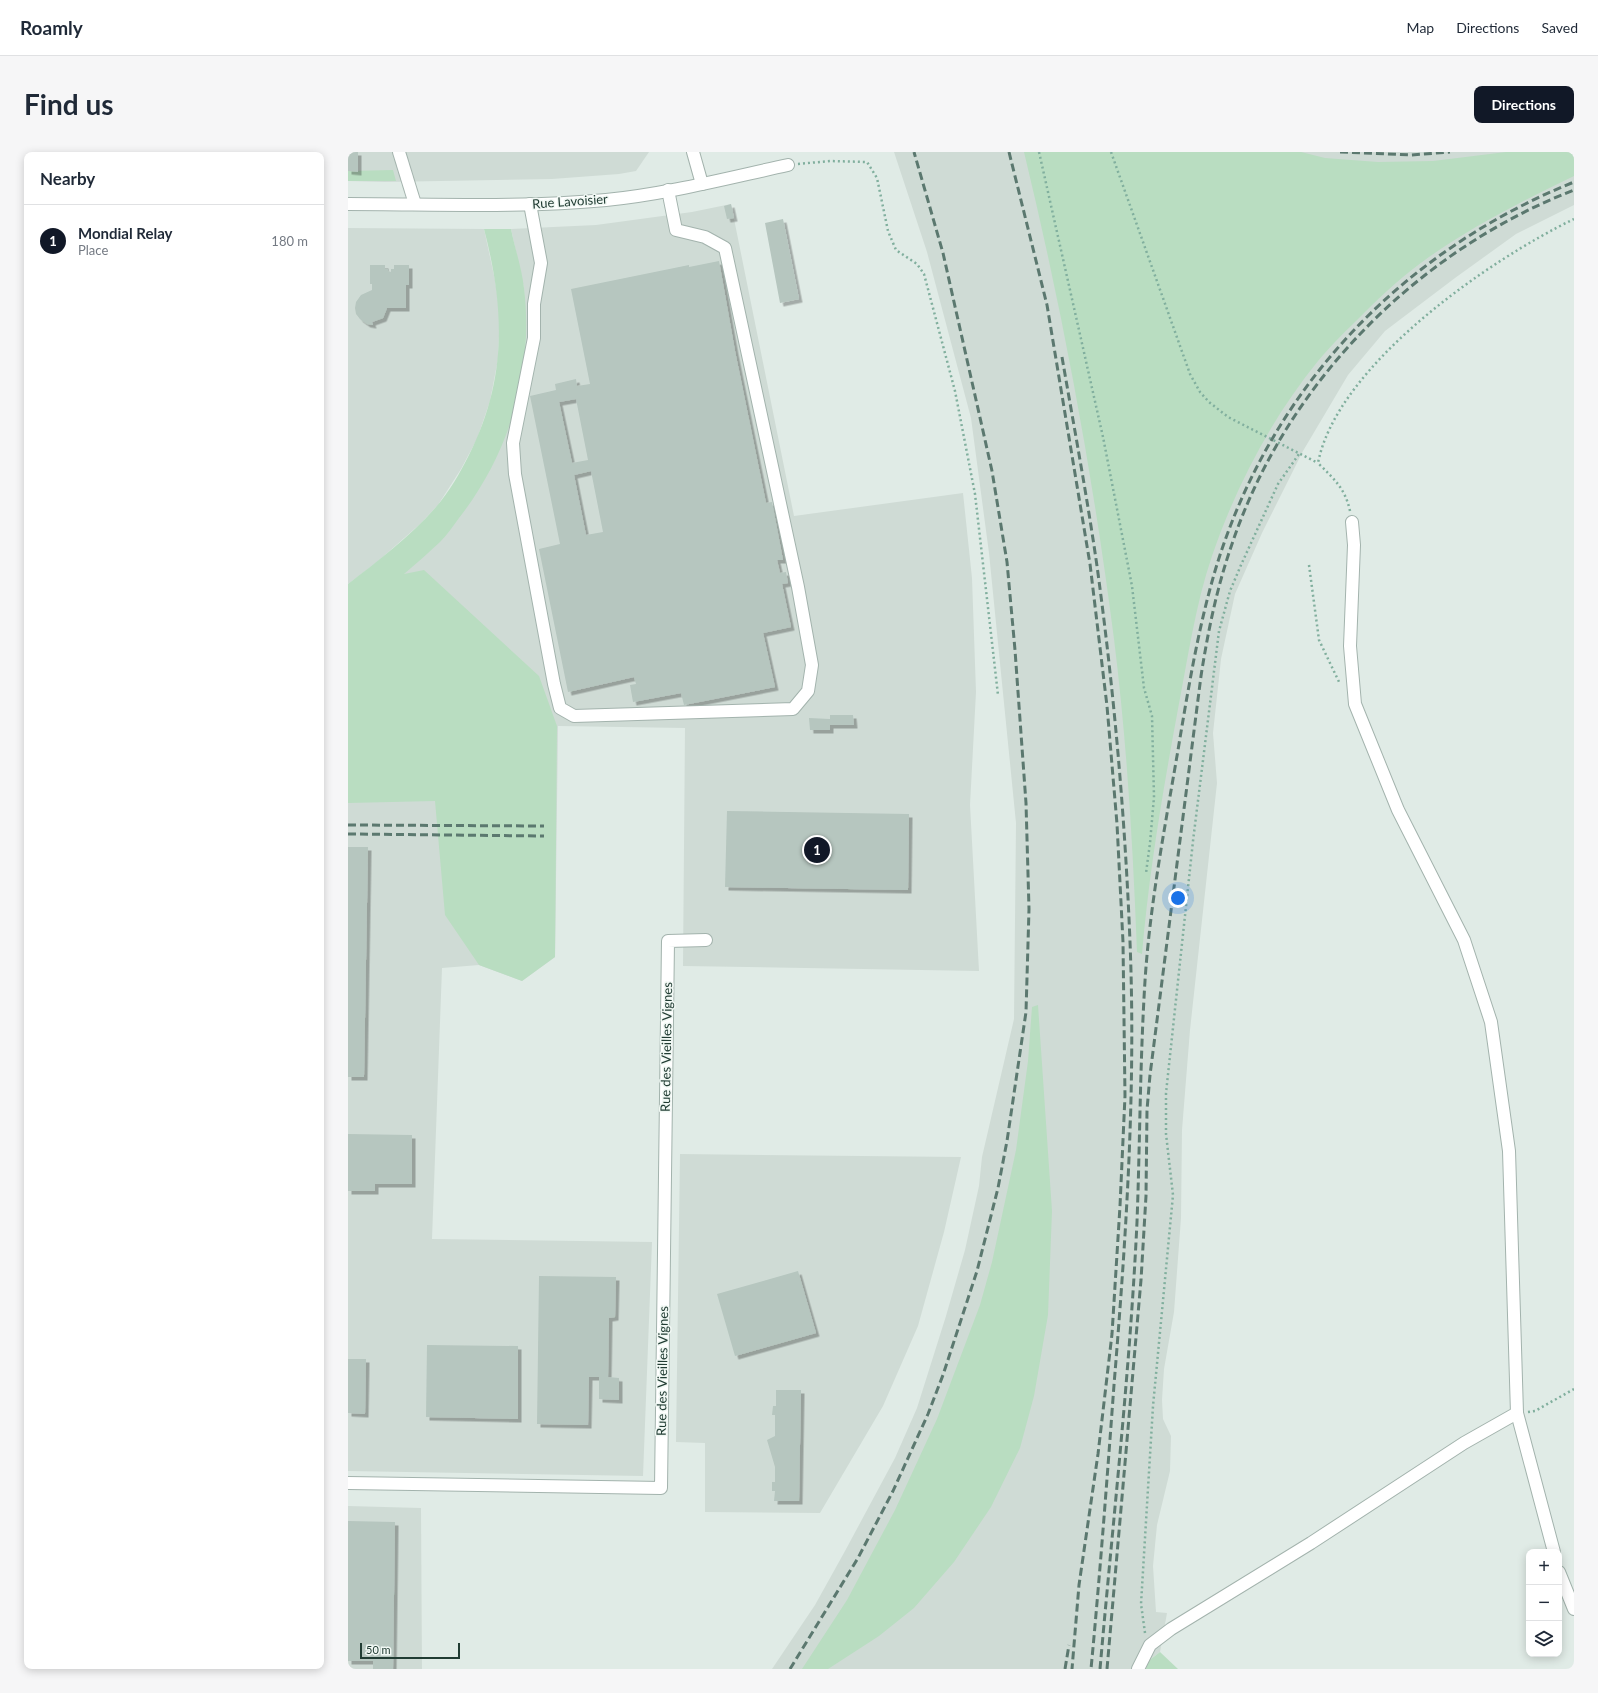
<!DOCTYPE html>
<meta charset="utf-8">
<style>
:root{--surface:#fff;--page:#f6f6f7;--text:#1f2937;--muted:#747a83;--line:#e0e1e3;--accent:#111827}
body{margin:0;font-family:Lato,sans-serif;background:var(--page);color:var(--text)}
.controls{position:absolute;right:12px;bottom:12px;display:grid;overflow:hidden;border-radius:8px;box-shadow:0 2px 10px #0003}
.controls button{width:36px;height:36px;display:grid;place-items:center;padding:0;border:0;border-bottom:1px solid var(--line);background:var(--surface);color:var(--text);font:20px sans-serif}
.scale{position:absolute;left:12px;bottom:10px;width:100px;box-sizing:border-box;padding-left:4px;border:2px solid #213c33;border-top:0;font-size:11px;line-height:14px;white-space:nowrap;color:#213c33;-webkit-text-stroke:3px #f1f8f4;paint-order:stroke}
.you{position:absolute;left:830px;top:746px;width:14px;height:14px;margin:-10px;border:3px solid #fff;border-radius:50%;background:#1a73e8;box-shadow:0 0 0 6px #1a73e833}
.badge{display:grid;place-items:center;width:26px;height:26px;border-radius:50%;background:var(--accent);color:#fff;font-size:13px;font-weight:700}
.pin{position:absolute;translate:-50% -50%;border:2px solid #fff;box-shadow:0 1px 4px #0006}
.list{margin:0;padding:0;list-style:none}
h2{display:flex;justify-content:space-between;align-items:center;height:52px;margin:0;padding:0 16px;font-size:17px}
h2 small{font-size:13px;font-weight:400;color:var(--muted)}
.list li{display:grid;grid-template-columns:26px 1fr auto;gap:12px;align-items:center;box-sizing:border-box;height:72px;padding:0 16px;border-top:1px solid var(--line)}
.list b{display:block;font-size:15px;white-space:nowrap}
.list p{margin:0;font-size:13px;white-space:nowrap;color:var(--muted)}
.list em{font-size:13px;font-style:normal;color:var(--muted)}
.icon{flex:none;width:22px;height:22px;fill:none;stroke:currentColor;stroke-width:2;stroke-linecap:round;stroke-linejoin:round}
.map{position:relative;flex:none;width:1226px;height:1517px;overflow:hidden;border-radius:8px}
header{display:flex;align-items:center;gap:24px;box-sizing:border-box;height:56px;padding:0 20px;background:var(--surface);border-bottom:1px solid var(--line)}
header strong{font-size:19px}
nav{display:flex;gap:22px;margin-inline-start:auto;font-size:14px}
.intro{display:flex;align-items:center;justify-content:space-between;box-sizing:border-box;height:96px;padding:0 24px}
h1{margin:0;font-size:28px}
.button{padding:10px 18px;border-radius:8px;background:var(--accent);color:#fff;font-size:14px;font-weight:700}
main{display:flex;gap:24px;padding:0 24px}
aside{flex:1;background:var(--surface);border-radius:8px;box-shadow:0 2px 10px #0003}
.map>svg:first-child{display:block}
.built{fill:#cfdbd5}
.green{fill:#b9ddc1}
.building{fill:#b6c6bf;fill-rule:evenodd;filter:url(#shadow)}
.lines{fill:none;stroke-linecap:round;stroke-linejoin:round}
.minor-casing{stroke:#a3b3ad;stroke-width:14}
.path{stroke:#81af9e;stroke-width:2.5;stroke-dasharray:2 3;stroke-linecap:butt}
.minor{stroke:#fff;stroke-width:12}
.rail{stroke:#5b786f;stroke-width:3;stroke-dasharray:8 4;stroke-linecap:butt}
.labels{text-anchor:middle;stroke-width:3;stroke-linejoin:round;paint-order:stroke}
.street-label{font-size:13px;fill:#213c33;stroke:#f1f8f4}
</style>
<header>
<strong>Roamly</strong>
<nav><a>Map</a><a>Directions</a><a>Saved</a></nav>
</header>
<div class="intro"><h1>Find us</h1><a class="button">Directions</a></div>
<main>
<aside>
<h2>Nearby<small></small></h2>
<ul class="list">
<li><span class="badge">1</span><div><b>Mondial Relay</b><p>Place</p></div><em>180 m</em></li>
</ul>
</aside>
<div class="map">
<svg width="1226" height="1517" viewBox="0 0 1226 1517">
<defs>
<filter id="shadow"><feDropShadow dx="3.5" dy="3.5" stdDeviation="0" flood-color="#0004"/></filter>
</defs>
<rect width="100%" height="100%" fill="#e0ebe6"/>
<g class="built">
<polygon points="0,0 301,0 288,19 271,22 204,27 37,30 0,29"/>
<polygon points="546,0 1226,0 1226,53 1168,82 1107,126 1037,179 1000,223 955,299 914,381 887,442 873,507 865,581 869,631 842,878 834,978 833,1066 826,1160 816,1217 814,1248 815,1267 823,1284 822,1319 809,1373 805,1414 808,1460 819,1461 812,1500 799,1510 798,1517 424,1517 467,1453 497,1399 547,1306 569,1256 598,1164 617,1098 631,1034 634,1005 666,867 668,671 641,401 623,266 579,100"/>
<polygon points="383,52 446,364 615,341 624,426 628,540 622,653 631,819 335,814 337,576 210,574 207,805 174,829 131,813 94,816 84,1087 304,1090 295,1324 0,1319 0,464 55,423 174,229 178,187 176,136 163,77 248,73 344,60"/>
<polygon points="0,76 136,77 147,128 152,162 150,207 142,249 129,287 113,317 90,353 72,372 29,410 0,432"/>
<polygon points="332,1002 613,1005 596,1080 570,1174 535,1254 472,1361 357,1360 357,1291 328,1290"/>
<polygon points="0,1354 73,1356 74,1517 0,1517"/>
</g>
<g class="green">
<path d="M676,0H953L977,6L1030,10L1085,9L1158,0H1226V24C1176,48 1126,73 1081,105C1058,121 1036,141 1016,161C1001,176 984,192 970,209C923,267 888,334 864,404C847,454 840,506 830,557C815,638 801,720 794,802L789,800C785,695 779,591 766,487C745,323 715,161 676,0Z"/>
<polygon points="45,18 48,29 0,29 0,19"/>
<path d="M136,77H163C167,97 174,117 176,136C186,219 162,301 111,366C105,374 99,383 92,390C80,401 68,412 56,422L76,418L191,524L209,574L207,805L174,829L131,813L97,763L87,649L0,651V432C31,408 63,384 88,355C101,340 112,321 121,303C159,227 157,158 136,77Z"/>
<polygon points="690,853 704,1059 700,1163 686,1244 672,1296 643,1355 606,1410 566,1456 531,1484 480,1517 454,1517 499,1448 547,1358 589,1267 632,1153 644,1110 668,998 680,909 684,855"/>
<polygon points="812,1500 830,1517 798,1517 799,1510"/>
</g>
<g class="building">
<polygon points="0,0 10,0 10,20 0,19"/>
<polygon points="383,52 386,66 379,67 376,54"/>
<polygon points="435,67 451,147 432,151 417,71"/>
<path d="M371,109L387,199L418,351L424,350L435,408H429L432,421L438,420L440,431L434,432L443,475L415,481L427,535L336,553L333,541L285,550L282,533L288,532L286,525L220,540L191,397L212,392L182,244L208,238L207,232L228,227L229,234L242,232L223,137L341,113V115ZM228,247L240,308L224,311L211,250ZM243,319L255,380L238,383L226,323Z"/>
<polygon points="22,113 37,113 37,117 40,117 40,119 43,120 43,117 46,117 46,113 61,113 61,133 58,133 58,156 39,156 35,166 24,170 25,173 19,172 12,167 8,162 7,156 8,150 13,143 24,138 24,132 22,132"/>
<polygon points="482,563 505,563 506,573 482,573 482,578 462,578 461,566 482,567"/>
<polygon points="379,659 561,662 560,738 377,735"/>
<polygon points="0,695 20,695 16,925 0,925"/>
<polygon points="0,982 64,983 64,1032 27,1032 27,1039 0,1039"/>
<polygon points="450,1119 468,1181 387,1204 369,1142"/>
<polygon points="191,1124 268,1125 267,1165 261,1166 260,1225 271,1226 271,1248 251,1247 251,1225 241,1225 240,1273 189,1272"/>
<polygon points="79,1193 170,1194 170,1267 78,1265"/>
<polygon points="0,1207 18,1207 17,1262 0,1261"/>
<polygon points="428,1238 453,1238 451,1349 426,1349 427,1339 424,1339 424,1330 427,1330 427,1315 419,1288 427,1284 427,1263 424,1263 425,1254 428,1254"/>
<polygon points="0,1369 47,1370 45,1517 25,1517 25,1509 0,1509"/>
</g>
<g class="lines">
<g class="minor-casing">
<g id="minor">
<polyline points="51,0 67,52"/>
<polyline points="345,0 354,32"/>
<path d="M0,52C86,52 172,56 258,48C319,42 380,26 440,13"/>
<polyline points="182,52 193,111 186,152 186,186 165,291 167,322 206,532 212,556 226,564 445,557 460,539 464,513 450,435 377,96 357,85 328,78 320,38"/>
<polyline points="1004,370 1006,393 1002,494 1007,552 1050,658 1116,788 1143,870 1161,999 1169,1261 1206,1400"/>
<polyline points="0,1331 313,1336 320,789 358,788"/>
<polyline points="1211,1420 1226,1457"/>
<polyline points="790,1517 802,1493 823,1477 963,1391 1116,1291 1169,1261"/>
</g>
</g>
<g class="path">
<polyline points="691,0 755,285 784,434 796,536 804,564 806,645 802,691 798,721"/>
<polyline points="763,0 842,222 852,240 861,250 880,265 970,311"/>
<polyline points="450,12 482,9 519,10 529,26 540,79 548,98 569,112 576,122 607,239 627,342 650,543"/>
<path d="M1002,359C997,336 986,327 970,311C989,213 1141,108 1226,67"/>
<polyline points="961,413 971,488 992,532"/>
<polyline points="1180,1260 1187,1259 1226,1237"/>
<polyline points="797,1481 793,1452 805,1254 825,1043 818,982 818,941 845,689 871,479 882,439 893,413 930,332 951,302"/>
</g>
<use href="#minor" class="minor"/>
<g class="rail">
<polyline points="661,0 699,153 742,412 759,554 769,672 775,790 777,944 772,1054 764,1182 750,1302 731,1433 724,1517"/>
<polyline points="992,0 1063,3 1102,0"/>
<path d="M714,205C726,275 739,344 749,414C766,539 777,664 782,790C788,938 778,1086 766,1233C759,1328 752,1422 743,1517"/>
<polyline points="0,673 196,674"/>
<polyline points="0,682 196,684"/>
<polyline points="442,1517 510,1406 545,1339 580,1262 595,1223 629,1119 650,1036 659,989 678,860 681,757 678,651 667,498 659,410 644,319 595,101 566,0"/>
<polyline points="717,1517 721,1493"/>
<path d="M752,1517C765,1368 782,1219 789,1070C792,989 792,909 797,829C802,751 817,675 830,598C840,538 850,477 867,419C921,238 1052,100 1226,30"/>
<path d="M759,1517L793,1128L798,1044L799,958L802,923L853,524C860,479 869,435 884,392C938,231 1069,99 1226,38"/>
</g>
</g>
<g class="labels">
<g class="street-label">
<text transform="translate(222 49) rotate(-4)" y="5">Rue Lavoisier</text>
<text transform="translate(318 895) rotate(-89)" y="5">Rue des Vieilles Vignes</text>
<text transform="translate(314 1219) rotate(-89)" y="5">Rue des Vieilles Vignes</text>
</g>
</g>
</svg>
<div class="controls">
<button>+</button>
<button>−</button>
<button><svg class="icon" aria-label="layers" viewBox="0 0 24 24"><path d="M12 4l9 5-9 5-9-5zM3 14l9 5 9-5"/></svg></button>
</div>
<div class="scale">50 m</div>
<div class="you"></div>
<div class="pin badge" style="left:469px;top:698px">1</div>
</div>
</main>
